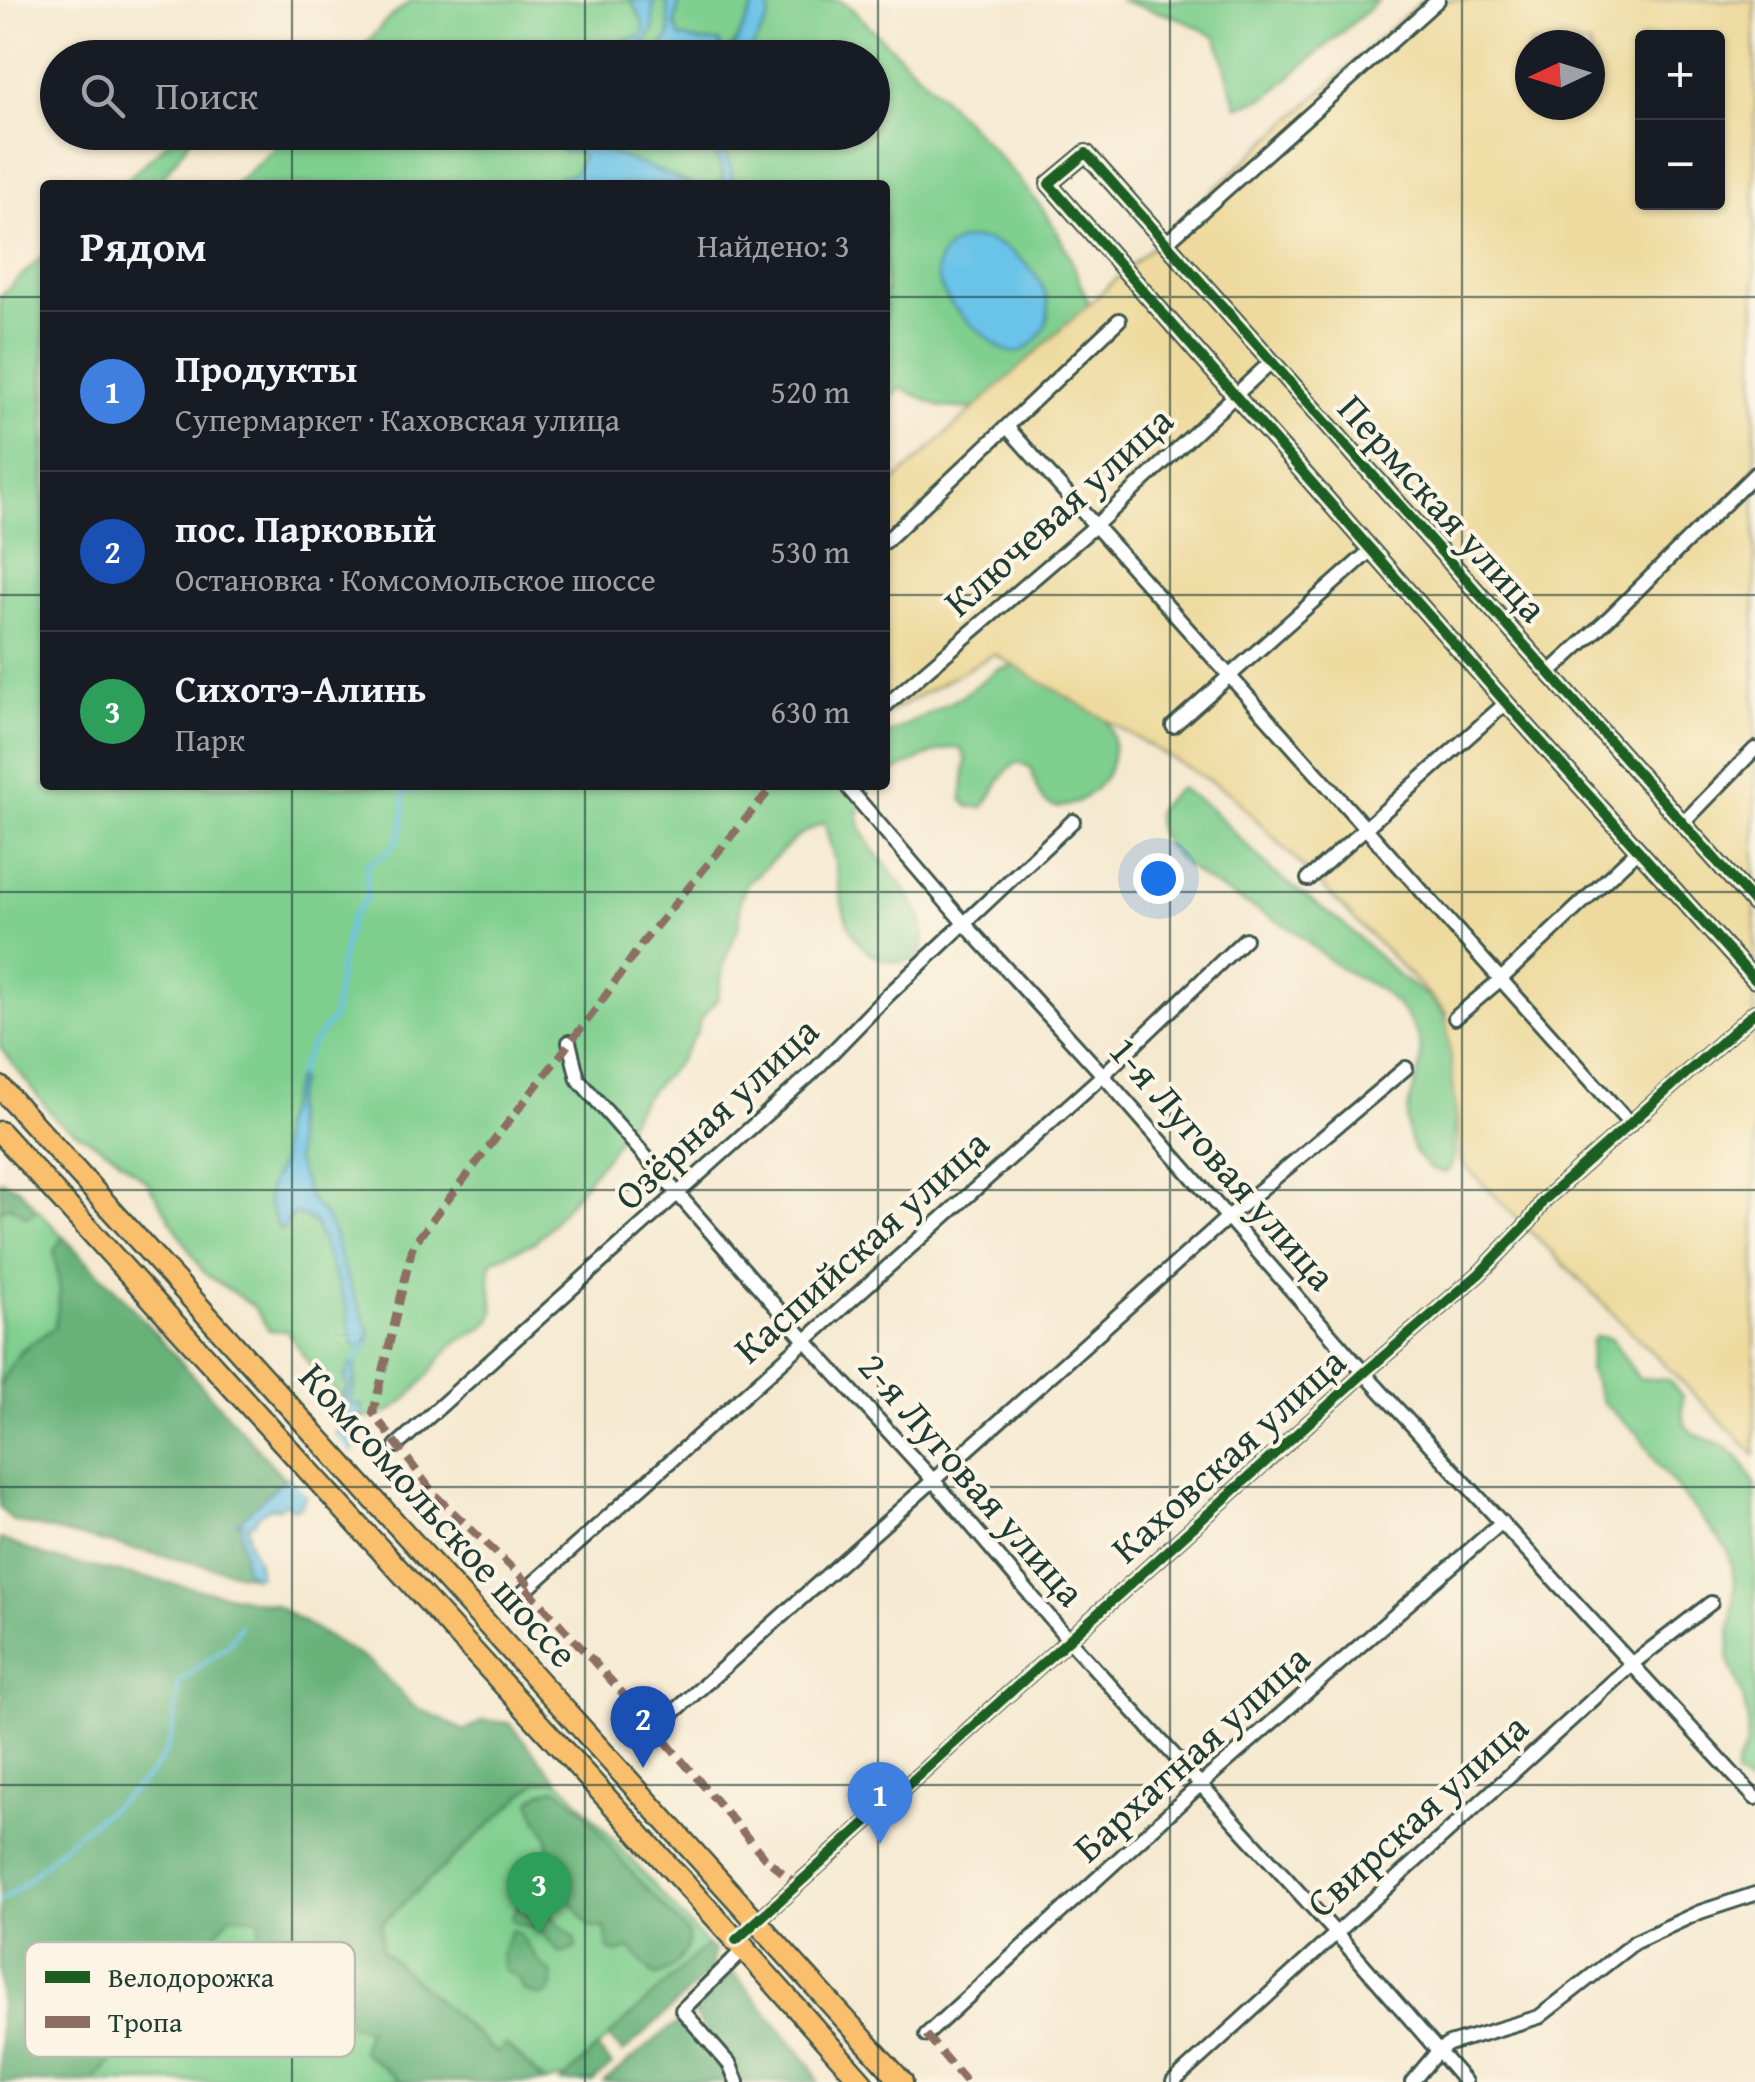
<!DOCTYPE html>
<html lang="ru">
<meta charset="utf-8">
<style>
:root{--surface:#171b24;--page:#242831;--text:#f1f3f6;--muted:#9ea1a6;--line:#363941;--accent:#1f6fb2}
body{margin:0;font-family:"Gentium Book Plus",serif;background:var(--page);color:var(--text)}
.controls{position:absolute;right:30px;top:30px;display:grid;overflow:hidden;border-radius:10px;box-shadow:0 2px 8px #0004}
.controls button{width:90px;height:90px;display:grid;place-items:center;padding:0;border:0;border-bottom:2px solid var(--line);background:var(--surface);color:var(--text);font:50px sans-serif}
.compass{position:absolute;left:1515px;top:30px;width:90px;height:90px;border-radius:50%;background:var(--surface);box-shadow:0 2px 8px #0004;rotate:266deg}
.you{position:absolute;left:1158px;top:878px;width:35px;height:35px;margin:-25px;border:8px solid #fff;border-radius:50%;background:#1a73e8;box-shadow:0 0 0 15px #1a73e833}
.badge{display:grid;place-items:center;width:65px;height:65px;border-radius:50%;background:var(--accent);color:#fff;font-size:32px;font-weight:700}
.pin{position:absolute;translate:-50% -82px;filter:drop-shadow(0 2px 5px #0008)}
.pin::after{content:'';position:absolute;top:52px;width:35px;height:30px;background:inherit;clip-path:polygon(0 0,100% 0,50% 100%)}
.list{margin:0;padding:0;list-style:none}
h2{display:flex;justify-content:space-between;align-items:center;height:130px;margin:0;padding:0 40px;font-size:42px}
h2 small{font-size:32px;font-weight:400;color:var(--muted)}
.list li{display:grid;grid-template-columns:65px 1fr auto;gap:30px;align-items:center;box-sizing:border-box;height:160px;padding:0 40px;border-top:2px solid var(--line)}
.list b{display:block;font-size:38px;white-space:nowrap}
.list p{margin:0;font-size:32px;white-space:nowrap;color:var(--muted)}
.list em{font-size:32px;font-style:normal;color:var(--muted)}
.icon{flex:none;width:55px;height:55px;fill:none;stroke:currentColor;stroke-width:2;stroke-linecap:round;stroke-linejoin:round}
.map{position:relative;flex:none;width:1755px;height:2082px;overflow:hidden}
.search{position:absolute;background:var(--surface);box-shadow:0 2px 8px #0004;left:40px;top:40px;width:850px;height:110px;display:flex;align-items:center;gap:25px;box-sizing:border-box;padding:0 35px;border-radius:55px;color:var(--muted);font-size:38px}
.panel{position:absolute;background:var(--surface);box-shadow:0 2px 8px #0004;left:40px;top:180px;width:850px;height:610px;border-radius:10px}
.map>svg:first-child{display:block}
.green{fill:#7fcf8f;stroke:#4f8662;stroke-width:2.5;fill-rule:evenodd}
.forest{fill:#67b27a;stroke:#437857;stroke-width:2.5}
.sand{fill:#eeda9e;stroke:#868c69;stroke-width:2.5;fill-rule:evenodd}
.water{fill:#6bc3e8;stroke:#45808e;stroke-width:2.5}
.pier{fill:#f5e9d0}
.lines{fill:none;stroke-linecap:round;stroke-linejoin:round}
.stream{stroke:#6bc3e8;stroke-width:4}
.minor-casing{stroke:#3f574b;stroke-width:18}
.tertiary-casing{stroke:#3f574b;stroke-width:20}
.primary-casing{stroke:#3f574b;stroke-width:25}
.trunk-casing{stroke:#3f574b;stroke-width:28}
.minor{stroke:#fff;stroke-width:12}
.tertiary{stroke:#fff;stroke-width:15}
.primary{stroke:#f9bf6d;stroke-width:20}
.trunk{stroke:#f9bf6d;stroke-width:22}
.quiet{stroke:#8d6e63;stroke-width:8;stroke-dasharray:15 8;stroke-linecap:butt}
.cycleway-casing{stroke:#fcf5e5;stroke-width:16}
.cycleway{stroke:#1b5e20;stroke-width:10}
.grid{fill:none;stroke:#1f3d34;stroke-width:2.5;stroke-opacity:0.55}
.labels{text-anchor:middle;stroke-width:8;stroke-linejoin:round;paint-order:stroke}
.street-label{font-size:40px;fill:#1f3d34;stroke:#fcf5e5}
.key{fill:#fcf5e5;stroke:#babeb0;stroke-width:2.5}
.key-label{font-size:28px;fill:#1f3d34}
</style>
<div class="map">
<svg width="1755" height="2082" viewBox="0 0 1755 2082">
<rect width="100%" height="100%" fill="#fcf5e5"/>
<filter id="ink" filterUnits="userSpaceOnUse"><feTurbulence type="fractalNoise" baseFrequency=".01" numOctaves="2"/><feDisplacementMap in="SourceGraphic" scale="20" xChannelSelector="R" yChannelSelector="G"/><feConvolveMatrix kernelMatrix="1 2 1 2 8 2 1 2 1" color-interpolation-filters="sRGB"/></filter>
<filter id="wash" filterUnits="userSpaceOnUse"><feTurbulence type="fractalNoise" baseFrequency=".0048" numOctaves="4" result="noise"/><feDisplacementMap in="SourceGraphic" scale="40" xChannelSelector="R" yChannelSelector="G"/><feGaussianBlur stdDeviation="2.25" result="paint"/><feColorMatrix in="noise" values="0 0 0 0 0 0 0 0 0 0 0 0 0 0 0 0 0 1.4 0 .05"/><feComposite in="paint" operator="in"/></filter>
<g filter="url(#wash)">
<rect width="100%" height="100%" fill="#f5e9d0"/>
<g class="green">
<path d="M412,0H630C666,50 624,35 598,44V57L354,58L385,22Z"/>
<polygon points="653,0 667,0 670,37 661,47 663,57 633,58 653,31"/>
<path d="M680,0H757L758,3C748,17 735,48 724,57L719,42H701L679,37L675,24Z"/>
<path d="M770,0H838L849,6C914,71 985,134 1041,207C1063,236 1076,271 1089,304L974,409L940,407L901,388L885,402V185H731L732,172L719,133L872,132V58L747,57L769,19Z"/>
<polygon points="1119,0 1379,0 1267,97 1237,107 1217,38 1182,19"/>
<polygon points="178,133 195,133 157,185 121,185"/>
<polygon points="292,133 552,133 562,151 579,152 583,157 575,173 559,177 553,185 234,185"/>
<polygon points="572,133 709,133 723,173 722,185 694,185 679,181 596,147"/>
<path d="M45,254V785H872C819,842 947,886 920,956C910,962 902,963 890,961C846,952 842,905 836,868C833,852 828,837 824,822L798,836L746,885L740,900L739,926L724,962L718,998L700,1020L697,1032L679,1061L644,1098L608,1154L546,1231L533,1243L493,1260C484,1279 496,1294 493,1314C490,1331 460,1336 450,1348C425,1375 403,1421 360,1418L363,1409L353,1406L350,1400L356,1381L348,1385L342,1398L309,1363L287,1331L269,1330L253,1306L203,1272L147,1182L113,1154L57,1121L0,1047V296ZM298,1076L299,1083L292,1107L296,1161L309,1198L326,1217L334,1234L342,1266L370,1333L353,1344L347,1307L314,1222L295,1213L280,1230L268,1202L269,1187L281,1162Z"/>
<path d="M1015,666C1034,669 1049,680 1065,690C1081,699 1105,712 1111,731C1115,742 1113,759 1109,770C1102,788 1067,817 1047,803C1037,796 1034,779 1031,768L1019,762C1000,771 996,792 983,807H969L962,799L966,760L961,749C942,743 904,768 885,776V736L961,697L998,669Z"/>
<path d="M1180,788L1210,808L1273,872L1346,926L1400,977L1429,997L1443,1013L1455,1038L1457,1062L1454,1157L1451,1167L1446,1173C1422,1170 1408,1147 1407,1123C1406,1095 1427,1071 1419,1041C1414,1023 1397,1003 1383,992C1369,981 1351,976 1336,965C1319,954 1305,937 1288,927C1254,906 1156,866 1156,817C1156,805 1172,795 1180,788Z"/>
<polygon points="10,1206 27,1217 37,1209 63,1237 54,1251 60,1290 55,1328 20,1350 0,1389 0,1210"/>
<path d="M1596,1336L1612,1339L1638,1378L1668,1380L1683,1397C1676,1446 1711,1430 1737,1456C1744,1463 1750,1475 1755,1484V1790L1736,1776V1766L1746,1747L1748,1720L1744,1700L1728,1658L1735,1583L1728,1550L1659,1466L1638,1433L1603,1403L1589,1370L1592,1340Z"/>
<polygon points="538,1781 558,1781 569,1790 707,1945 567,2077 545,2082 506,2045 498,2054 381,1950 381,1924"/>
<polygon points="231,1915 260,1918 315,1983 339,2005 351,2025 368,2029 362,2050 401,2082 92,2082 183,1988 206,1945"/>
</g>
<g class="forest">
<polygon points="0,1180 18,1188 37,1209 27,1217 10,1206 0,1210"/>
<path d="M63,1237L121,1295L284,1478L238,1522L244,1521C238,1539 246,1550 244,1568L255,1577L13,1521L0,1508V1389C9,1357 28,1345 55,1327L60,1290L54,1251Z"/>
<path d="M0,1539L50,1558L275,1605L373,1664L412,1705L465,1731L484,1720L509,1723L558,1781H538L381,1923V1950L497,2054L505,2044L545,2082H401L361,2050L368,2029L351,2025C329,1990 317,1983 277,1975L259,1940L260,1918L231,1915L206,1945L183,1988L92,2082H0V1712L3,1694L0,1689L3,1585L0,1582Z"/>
<path d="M557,1788L581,1807L624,1864L687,1932C693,1951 673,1970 655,1976L631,1949L616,1953L609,1949L605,1928L590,1927L566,1895L544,1884L540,1870C561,1827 538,1837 531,1801L542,1792Z"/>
<path d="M535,1902C552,1911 558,1928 575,1937L577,1948L561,1954L539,1930L513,1922L511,1918L519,1904Z"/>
<path d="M511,1930L518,1932L542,1966L551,1973C554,1984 552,1992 541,1997L523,1990L517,1977L504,1970L501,1955Z"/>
<polygon points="707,1945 714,1950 711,1971 623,2053 608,2037"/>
<polygon points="733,1972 812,2067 818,2082 741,2082 692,2011"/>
<polygon points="687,2020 728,2067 735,2082 604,2082 670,2028"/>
<polygon points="597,2048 612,2065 592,2082 561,2082"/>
</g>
<path class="sand" d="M1422,0H1755V1455L1461,1162L1446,1012L1230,793L994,654L885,715V490ZM1642,38H1718V202H1642ZM1530,45H1590V105H1530Z"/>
<g class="water">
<path d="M630,0H653V31L633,57H598V44C624,35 666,50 630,0Z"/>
<polygon points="667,0 680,0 675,23 679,37 701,42 719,42 724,56 731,53 757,0 770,0 769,19 747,57 663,57 661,47 670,36"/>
<polygon points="552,133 572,133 596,147 694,185 553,185 559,177 575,173 582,157 578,152 562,151"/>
<polygon points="709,133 719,133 732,172 731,185 722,185 723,173"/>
<path d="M961,240C969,239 977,238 985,240C1024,248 1070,302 1037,339C1031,346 1021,354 1011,352C1001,351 992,341 985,335C954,313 909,266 961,240Z"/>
<polygon points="298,1073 299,1083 292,1107 296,1161 309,1198 326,1217 334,1234 342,1266 370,1333 365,1348 353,1345 347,1307 314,1222 295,1213 290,1216 284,1229 279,1230 268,1202 269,1187 281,1162 280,1129"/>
<path d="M356,1362C353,1376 355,1386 350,1400L353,1406L361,1404L363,1409L358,1427L352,1434L356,1443L353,1451L304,1498L301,1506L292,1509L285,1503L277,1509L272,1507L258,1515L254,1523L249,1524C245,1551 260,1552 259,1575L255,1577L244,1568C246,1551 238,1539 243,1522L235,1524L338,1431V1419L348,1385L344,1380L351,1363Z"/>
</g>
<polygon class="pier" points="331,1431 355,1456 310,1499 284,1471"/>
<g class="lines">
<g class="stream">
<path d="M297,1076L311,1046L333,1018L340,966L351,918L367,898L366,864C402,851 406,826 403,793L437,785"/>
<polyline points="353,1363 365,1347"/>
<path d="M0,1901C25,1886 42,1865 64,1845C95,1815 154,1786 169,1744C175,1725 176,1702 179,1682L229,1644L240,1626"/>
</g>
</g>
</g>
<g filter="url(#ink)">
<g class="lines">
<g class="minor-casing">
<g id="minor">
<polyline points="1166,243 1438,0"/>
<polyline points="1007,427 1630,1124"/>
<polyline points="885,542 1119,320"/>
<polyline points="1549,673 1609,618 1755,474"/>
<polyline points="885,706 1095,526 1272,361"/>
<polyline points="1173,726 1371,550"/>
<polyline points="849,789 964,923 1103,1075 1364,1373 1755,1798"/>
<polyline points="1683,823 1755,749"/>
<polyline points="1308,879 1506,703"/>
<polyline points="1455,1018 1501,979 1638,850"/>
<polyline points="569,1042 578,1079 804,1339 933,1480 1068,1639 1335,1932 1465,2082"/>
<polyline points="396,1446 812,1073 887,996 1073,821"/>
<polyline points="517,1598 1103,1075 1245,939"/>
<polyline points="655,1729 1228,1217 1406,1068"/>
<polyline points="736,1940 1364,1373 1479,1274 1530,1221 1543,1201 1755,1012"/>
<polyline points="926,2035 1201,1784 1502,1522"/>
<polyline points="737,2082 730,2065 682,2010 744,1949"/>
<polyline points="1173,2082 1633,1663 1711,1603"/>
<polyline points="1412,2082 1438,2051 1449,2044 1539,2017 1635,1942 1700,1912 1755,1894"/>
</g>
</g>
<g class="tertiary-casing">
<polyline id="tertiary" points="1755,904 1086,153 1049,184 1506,703 1755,980"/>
</g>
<g class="primary-casing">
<g id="primary">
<polyline points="0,1087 902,2082"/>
<polyline points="0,1132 736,1940"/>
<polyline points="744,1949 862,2082"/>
</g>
</g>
<g class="trunk-casing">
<polyline id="trunk" points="736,1940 744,1949"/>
</g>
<use href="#minor" class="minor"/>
<use href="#tertiary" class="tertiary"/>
<use href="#primary" class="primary"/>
<use href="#trunk" class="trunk"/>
<g class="quiet">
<polyline points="530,1585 435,1495 373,1413 413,1245 596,1009 643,942 774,785"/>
<polyline points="527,1588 655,1729 765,1858 795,1883"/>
<polyline points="926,2035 966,2082"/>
</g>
<g class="cycleway-casing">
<g id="cycleway">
<polyline points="1755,904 1086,153 1049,184 1506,703 1755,980"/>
<polyline points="736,1940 1364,1373 1479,1274 1530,1221 1543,1201 1755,1012"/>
</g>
</g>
<use href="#cycleway" class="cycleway"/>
</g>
</g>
<path class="grid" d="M292,0V58M585,0V58M878,0V185M1170,0V2082M1462,0V2082M292,132V185M585,132V185M0,297H45M885,297H1755M0,595H45M885,595H1755M292,785V2082M585,785V2082M878,785V2082M0,892H1755M0,1190H1755M0,1487H1755M0,1785H1755"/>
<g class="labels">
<g class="street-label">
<text transform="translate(1443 508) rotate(48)" y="14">Пермская улица</text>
<text transform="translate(1058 511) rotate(-42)" y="14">Ключевая улица</text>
<text transform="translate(716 1113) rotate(-43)" y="14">Озёрная улица</text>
<text transform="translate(1223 1163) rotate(49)" y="14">1-я Луговая улица</text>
<text transform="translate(861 1246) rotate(-42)" y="14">Каспийская улица</text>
<text transform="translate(1228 1455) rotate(-42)" y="14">Каховская улица</text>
<text transform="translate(972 1479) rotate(49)" y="14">2-я Луговая улица</text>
<text transform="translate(439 1515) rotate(48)" y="14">Комсомольское шоссе</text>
<text transform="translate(1191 1753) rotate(-42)" y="14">Бархатная улица</text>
<text transform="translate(1417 1815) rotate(-42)" y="14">Свирская улица</text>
</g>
</g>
<rect x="25" y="1942" width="330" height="115" rx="15" class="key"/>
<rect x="45" y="1971" width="45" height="12" fill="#1b5e20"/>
<rect x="45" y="2016" width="45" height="12" fill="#8d6e63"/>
<g class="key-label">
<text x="108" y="1987">Велодорожка</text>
<text x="108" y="2032">Тропа</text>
</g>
</svg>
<div class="controls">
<button>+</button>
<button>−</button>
</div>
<svg class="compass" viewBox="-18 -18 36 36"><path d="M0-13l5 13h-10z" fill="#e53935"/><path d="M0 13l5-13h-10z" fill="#9ea1a6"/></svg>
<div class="you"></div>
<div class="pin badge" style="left:880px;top:1844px;background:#3f7fe0">1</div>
<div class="pin badge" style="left:643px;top:1768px;background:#1a4fb4">2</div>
<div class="pin badge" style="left:539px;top:1934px;background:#2e9e5b">3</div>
<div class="search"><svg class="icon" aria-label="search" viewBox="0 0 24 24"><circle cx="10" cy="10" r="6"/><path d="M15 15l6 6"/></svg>Поиск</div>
<section class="panel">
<h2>Рядом<small>Найдено: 3</small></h2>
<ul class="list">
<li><span class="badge" style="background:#3f7fe0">1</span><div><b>Продукты</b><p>Супермаркет · Каховская улица</p></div><em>520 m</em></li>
<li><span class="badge" style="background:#1a4fb4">2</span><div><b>пос. Парковый</b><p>Остановка · Комсомольское шоссе</p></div><em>530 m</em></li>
<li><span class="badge" style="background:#2e9e5b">3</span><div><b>Сихотэ-Алинь</b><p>Парк</p></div><em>630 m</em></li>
</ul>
</section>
</div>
